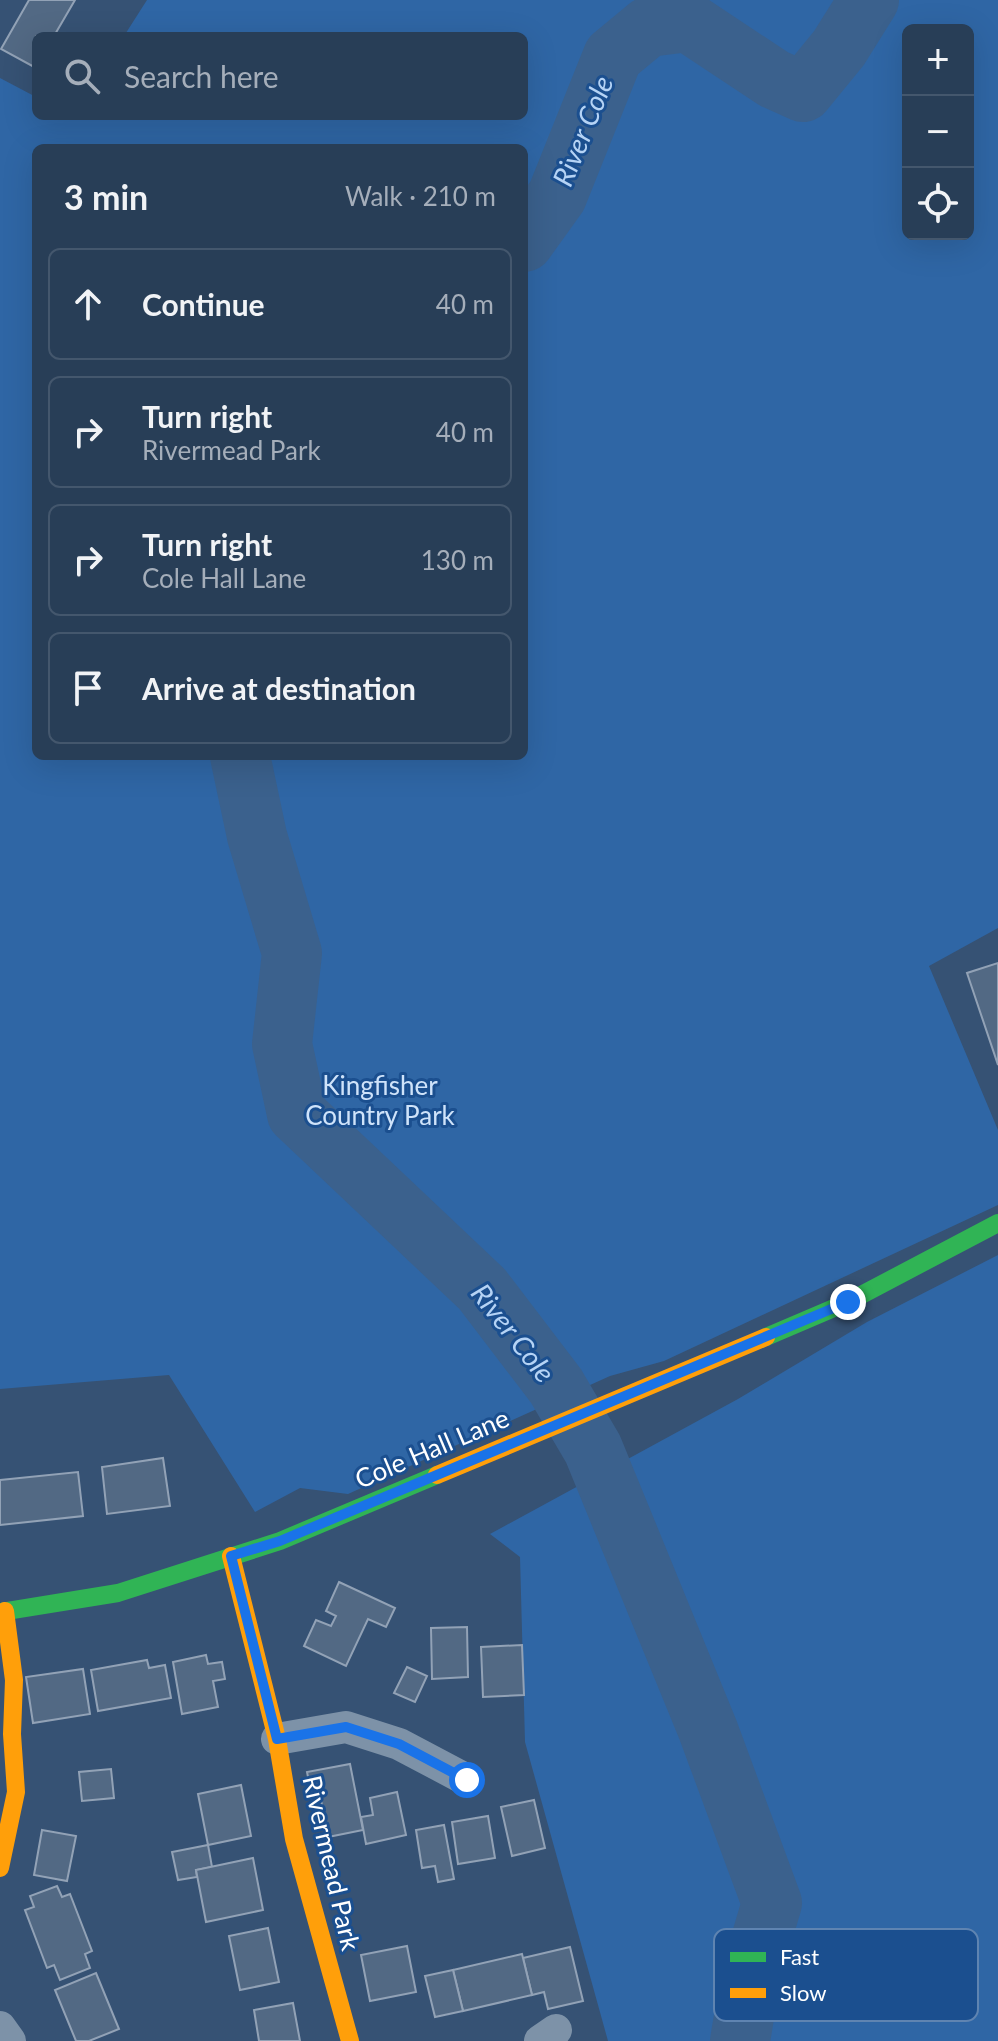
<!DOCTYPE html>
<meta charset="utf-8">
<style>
:root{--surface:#283e57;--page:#344961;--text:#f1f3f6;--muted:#a5aeba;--line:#44576d}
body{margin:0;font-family:Lato,sans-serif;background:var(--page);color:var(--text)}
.controls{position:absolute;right:24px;top:24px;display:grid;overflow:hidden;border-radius:12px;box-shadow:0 8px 32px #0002}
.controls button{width:72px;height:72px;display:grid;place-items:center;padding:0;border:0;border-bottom:2px solid var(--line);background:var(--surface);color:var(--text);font:40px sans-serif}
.stop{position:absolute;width:24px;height:24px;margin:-18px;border:6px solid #1a73e8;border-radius:50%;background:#fff}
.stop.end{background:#1a73e8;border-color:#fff;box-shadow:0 2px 8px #0008}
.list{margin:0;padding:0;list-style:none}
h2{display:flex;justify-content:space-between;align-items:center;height:104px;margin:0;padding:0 32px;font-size:34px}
h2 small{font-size:26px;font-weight:400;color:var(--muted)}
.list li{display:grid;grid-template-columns:52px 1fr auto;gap:24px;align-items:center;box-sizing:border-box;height:112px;margin:0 16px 16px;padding:0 16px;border:2px solid var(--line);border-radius:12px}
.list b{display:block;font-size:30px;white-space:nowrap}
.list p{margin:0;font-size:26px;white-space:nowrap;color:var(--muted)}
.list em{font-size:26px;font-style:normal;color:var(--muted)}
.icon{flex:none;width:44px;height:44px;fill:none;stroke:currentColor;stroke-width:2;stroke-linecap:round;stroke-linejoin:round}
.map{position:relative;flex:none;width:998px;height:2041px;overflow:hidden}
.search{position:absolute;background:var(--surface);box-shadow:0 8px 32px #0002;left:32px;top:32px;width:496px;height:88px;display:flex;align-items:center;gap:20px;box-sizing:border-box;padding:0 28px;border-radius:12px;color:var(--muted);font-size:30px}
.panel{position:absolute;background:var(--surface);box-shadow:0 8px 32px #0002;left:32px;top:144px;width:496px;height:616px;border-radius:12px}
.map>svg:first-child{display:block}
.green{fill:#2f66a5;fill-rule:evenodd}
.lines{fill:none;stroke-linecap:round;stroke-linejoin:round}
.river{stroke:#3b618d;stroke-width:60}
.building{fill:#526984;stroke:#92a2b6;stroke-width:2}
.street{stroke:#7d92a8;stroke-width:32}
.fast{stroke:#30b455;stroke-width:18}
.slow{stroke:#ff9f0a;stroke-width:18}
.route{stroke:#1a73e8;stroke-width:10}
.labels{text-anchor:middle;stroke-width:6;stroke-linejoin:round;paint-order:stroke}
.park-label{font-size:26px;fill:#cfe3fa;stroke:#1b4f8f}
.street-label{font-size:26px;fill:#fff;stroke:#1b4f8f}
.water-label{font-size:28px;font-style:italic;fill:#b5d3f5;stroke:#1b4f8f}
.key{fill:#1b4f8f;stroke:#5f84b1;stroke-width:2}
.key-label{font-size:22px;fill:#fff}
</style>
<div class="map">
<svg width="998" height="2041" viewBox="0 0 998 2041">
<rect width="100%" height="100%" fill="#365274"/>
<g class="green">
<path d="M147,0H998V928L929,966L998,1130V1205L664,1361L610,1376L348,1494L300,1488L255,1512L169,1375L0,1389V78L36,97V116H524V36H124ZM908,30H968V234H908ZM36,148H524V756H36Z"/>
<polygon points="998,1255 998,2041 608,2041 525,1742 520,1557 490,1534 738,1399 867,1322"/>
</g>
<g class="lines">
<g class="river">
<polyline points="524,242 557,196 613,56 648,27 688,22 774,79 803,92 839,48 869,0"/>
<polyline points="240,756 257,836 292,953 282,1044 297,1114 482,1289 556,1386 593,1449 708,1730 772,1903 751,1974 740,2041"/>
</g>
</g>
<g class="building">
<polygon points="29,0 75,0 54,36 36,36 36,68 1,49"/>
<polygon points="998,963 998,1065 967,973"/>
<polygon points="163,1458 170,1506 107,1514 102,1467"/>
<polygon points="78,1472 83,1516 0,1525 0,1480"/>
<polygon points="339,1582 395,1608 386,1627 368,1619 346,1666 304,1646 316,1620 331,1626 336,1616 326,1611"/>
<polygon points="467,1627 468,1677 432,1679 431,1628"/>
<polygon points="522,1645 524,1695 483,1697 481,1647"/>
<polygon points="206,1655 208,1664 222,1662 225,1679 213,1681 218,1707 182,1714 173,1662"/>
<polygon points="147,1660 149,1668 165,1665 171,1698 98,1711 91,1670"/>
<polygon points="407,1667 427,1676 415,1702 394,1693"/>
<polygon points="83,1669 90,1714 33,1723 26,1677"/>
<polygon points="350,1764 363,1830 328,1837 321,1800 313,1802 307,1772"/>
<polygon points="111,1769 114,1798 82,1801 79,1772"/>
<polygon points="241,1785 251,1836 208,1845 198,1794"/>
<polygon points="397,1792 406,1835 366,1844 361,1817 373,1815 370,1798"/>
<polygon points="534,1800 545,1848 512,1856 501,1807"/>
<polygon points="488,1816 495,1858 458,1864 452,1822"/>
<polygon points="444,1825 454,1879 438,1882 435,1866 422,1868 416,1830"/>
<polygon points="42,1830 76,1836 67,1881 34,1875"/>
<polygon points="208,1845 212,1867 196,1870 197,1877 178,1880 172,1852"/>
<polygon points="253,1858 263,1910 206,1922 196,1870"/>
<polygon points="57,1886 62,1897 70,1894 92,1951 85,1954 90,1968 60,1980 54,1965 47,1968 25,1910 34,1907 30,1896"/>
<polygon points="268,1928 279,1982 240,1990 229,1936"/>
<polygon points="407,1946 416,1992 370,2001 361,1955"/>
<polygon points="570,1947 583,2001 548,2009 544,1992 532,1995 523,1958"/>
<polygon points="522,1954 532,1995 463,2011 453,1970"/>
<polygon points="453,1970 463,2011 435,2017 425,1976"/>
<polygon points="96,1973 119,2029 89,2041 76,2041 55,1990"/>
<polygon points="293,2003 300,2041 259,2041 254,2010"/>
</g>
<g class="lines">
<g class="street">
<polyline points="277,1739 346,1727 399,1744 467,1780"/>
<polyline points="0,2027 10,2041"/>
<polyline points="540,2041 556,2030"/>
</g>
<g class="fast">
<polyline points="766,1337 848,1302 998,1223"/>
<polyline points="0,1612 118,1593 280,1541 437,1475"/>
</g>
<g class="slow">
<polyline points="437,1475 766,1337"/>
<polyline points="231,1556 277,1739 294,1839 350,2041"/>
<polyline points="0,1868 16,1792 12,1734 14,1680 5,1611"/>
</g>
</g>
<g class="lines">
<polyline class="route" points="467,1780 399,1744 346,1727 277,1739 231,1556 280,1541 848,1302"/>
</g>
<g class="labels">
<g class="park-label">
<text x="380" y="1095">Kingfisher<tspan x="380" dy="30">Country Park</tspan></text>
</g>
<g class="street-label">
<text transform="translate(432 1449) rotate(-23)" y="9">Cole Hall Lane</text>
<text transform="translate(331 1863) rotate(77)" y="9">Rivermead Park</text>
</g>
<g class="water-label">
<text transform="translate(583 131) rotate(-68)" y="10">River Cole</text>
<text transform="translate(513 1333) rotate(52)" y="10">River Cole</text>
</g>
</g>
<rect x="714" y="1929" width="264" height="92" rx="12" class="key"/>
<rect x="730" y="1952" width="36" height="10" fill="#30b455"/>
<rect x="730" y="1988" width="36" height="10" fill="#ff9f0a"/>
<g class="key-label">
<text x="780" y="1965">Fast</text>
<text x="780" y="2001">Slow</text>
</g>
</svg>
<div class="controls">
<button>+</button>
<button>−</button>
<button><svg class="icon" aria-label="locate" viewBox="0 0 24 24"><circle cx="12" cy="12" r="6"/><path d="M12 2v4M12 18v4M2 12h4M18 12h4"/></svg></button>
</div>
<div class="stop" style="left:467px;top:1780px"></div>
<div class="stop end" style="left:848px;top:1302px"></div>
<div class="search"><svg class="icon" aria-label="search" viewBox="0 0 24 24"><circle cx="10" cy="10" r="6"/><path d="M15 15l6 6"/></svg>Search here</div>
<section class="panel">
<h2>3 min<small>Walk · 210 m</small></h2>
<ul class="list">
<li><svg class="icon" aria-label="ahead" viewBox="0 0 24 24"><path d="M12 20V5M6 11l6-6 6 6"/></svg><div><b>Continue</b></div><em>40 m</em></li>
<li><svg class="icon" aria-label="right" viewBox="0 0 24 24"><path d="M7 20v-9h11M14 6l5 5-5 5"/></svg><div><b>Turn right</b><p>Rivermead Park</p></div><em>40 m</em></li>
<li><svg class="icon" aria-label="right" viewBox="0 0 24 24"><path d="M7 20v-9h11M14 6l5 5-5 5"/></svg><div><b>Turn right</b><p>Cole Hall Lane</p></div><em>130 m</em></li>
<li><svg class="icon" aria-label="arrive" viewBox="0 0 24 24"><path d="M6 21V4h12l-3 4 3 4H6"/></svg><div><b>Arrive at destination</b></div></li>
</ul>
</section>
</div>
